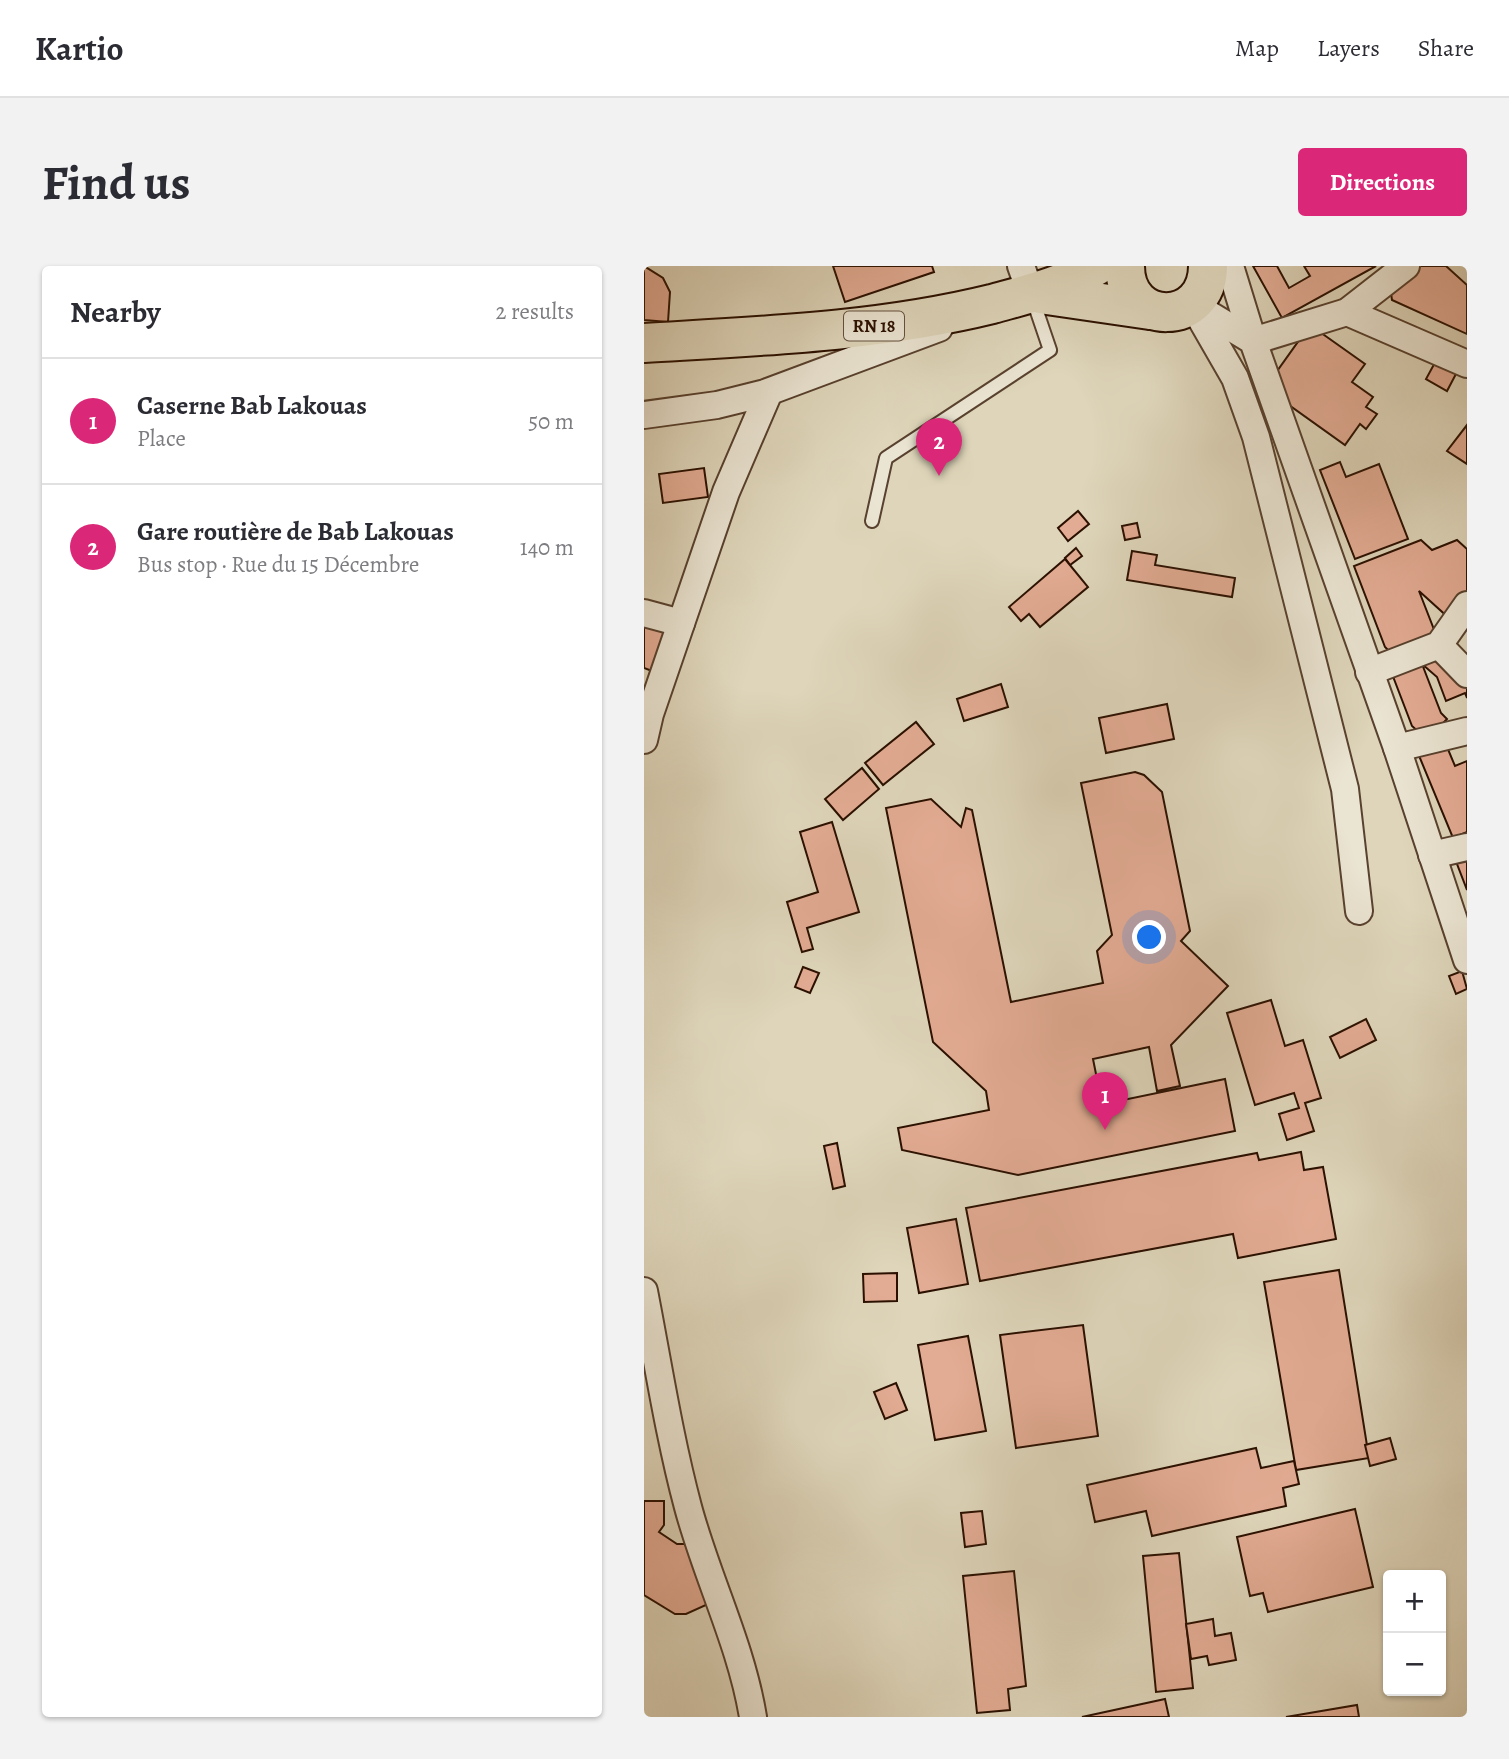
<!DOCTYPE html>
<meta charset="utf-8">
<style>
:root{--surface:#fff;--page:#f2f2f3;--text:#2b2b33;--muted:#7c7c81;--line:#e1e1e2;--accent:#db2777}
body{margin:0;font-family:Alegreya,serif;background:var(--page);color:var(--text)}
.controls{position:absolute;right:21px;bottom:21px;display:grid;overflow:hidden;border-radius:7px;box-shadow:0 2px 5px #0004}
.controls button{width:63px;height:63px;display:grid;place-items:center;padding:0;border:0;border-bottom:2px solid var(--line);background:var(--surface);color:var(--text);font:35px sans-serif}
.you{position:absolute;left:506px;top:672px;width:24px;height:24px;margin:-18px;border:5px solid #fff;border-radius:50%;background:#1a73e8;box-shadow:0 0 0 10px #1a73e833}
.badge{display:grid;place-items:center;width:46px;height:46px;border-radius:50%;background:var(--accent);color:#fff;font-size:23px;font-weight:700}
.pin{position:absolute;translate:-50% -58px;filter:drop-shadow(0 2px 4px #0008)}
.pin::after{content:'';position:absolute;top:37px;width:24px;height:21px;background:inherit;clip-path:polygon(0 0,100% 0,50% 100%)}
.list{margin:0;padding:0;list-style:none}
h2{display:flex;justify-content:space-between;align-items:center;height:91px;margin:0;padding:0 28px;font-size:30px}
h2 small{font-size:23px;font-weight:400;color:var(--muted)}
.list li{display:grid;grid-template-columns:46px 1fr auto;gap:21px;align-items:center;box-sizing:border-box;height:126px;padding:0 28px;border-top:2px solid var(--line)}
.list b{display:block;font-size:26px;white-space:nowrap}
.list p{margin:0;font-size:23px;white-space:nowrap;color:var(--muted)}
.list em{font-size:23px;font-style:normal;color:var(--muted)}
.map{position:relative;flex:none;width:823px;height:1451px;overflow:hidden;border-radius:7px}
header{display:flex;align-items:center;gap:42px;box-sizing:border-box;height:98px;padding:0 35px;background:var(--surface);border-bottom:2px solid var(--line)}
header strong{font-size:33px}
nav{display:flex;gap:38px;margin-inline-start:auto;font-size:24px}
.intro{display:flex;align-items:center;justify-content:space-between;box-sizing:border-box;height:168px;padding:0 42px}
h1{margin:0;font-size:49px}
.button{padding:18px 32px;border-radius:7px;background:var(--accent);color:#fff;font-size:24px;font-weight:700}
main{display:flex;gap:42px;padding:0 42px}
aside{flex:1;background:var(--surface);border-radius:7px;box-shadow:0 2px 5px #0004}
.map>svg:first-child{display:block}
.building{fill:#e2ab93;stroke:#2b1000;stroke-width:2}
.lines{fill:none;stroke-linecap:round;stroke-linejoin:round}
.service-casing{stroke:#58412e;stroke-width:16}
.minor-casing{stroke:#58412e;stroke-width:30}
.primary-casing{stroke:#2b1000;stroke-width:42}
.service{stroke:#eae4d2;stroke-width:12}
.minor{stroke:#eae4d2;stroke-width:26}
.primary{stroke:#ded5ba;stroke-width:38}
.labels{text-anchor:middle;stroke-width:6;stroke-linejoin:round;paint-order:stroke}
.shield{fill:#eae4d2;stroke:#64503f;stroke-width:2}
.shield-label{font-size:18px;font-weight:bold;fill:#2b1000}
</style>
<header>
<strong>Kartio</strong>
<nav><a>Map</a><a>Layers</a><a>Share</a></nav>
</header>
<div class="intro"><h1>Find us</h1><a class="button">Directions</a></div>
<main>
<aside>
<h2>Nearby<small>2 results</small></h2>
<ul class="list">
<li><span class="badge">1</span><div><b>Caserne Bab Lakouas</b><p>Place</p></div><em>50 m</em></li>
<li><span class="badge">2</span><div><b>Gare routière de Bab Lakouas</b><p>Bus stop · Rue du 15 Décembre</p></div><em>140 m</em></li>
</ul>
</aside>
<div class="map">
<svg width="823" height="1451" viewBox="0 0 823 1451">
<rect width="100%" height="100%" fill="#ded5ba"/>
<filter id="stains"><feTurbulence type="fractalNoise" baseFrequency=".00286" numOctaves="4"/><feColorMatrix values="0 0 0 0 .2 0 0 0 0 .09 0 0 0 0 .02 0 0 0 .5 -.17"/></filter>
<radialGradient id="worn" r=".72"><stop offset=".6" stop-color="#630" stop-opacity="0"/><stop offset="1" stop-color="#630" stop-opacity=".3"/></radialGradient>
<g class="building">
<polygon points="0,0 19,12 26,26 24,56 0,54"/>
<polygon points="189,0 288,0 290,6 201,36"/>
<polygon points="609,0 633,0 645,22 666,10 660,0 732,0 638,52"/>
<polygon points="769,0 802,0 823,19 823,68 748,34 746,21"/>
<polygon points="666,59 721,98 708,116 729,131 722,141 733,148 722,163 716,158 701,179 621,122"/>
<polygon points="800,80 813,106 803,125 782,113"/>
<polygon points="823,159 823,198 803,185"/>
<polygon points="696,196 702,211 735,198 764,273 711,293 676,204"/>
<polygon points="60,202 64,231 19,237 15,208"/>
<polygon points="434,245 445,258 424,275 414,262"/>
<polygon points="493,257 496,271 481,274 478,260"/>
<polygon points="777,274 788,284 813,274 823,283 823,335 806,353 775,325 791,366 823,404 823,432 821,427 802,435 793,411 778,398 797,447 803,453 794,463 778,469 768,460 745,400 752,392 741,381 710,300"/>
<polygon points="432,282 438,290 426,299 421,292"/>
<polygon points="488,285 513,289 511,299 591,312 588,331 483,314"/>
<polygon points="421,293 444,321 396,361 385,348 377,355 365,341"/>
<polygon points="0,348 40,363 21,410 0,402"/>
<polygon points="357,418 364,441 320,455 313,433"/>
<polygon points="523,438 530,473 462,487 455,452"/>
<polygon points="272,456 290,478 239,519 221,497"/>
<polygon points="798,469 811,500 823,495 823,566 809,572 771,480"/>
<polygon points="218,502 235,523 199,554 181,533"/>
<polygon points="491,506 500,509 518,526 546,665 537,675 584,720 527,779 536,820 513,825 505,781 449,793 454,818 447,826 460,838 581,813 591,865 374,909 258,884 254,862 345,844 342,825 289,776 242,542 287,533 317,561 322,542 328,544 367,736 459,717 453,685 468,669 437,517"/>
<polygon points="188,556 215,646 163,662 169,683 158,686 143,636 174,626 156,566"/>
<polygon points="823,579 823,624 808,585"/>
<polygon points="159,701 175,707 166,727 151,721"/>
<polygon points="818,705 823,723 812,728 805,710"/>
<polygon points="627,734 641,780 659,774 677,832 661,837 670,865 643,874 635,848 655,842 650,827 611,839 583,747"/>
<polygon points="722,753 732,774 696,792 686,771"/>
<polygon points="193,877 201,920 189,923 180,880"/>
<polygon points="657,886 660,904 679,901 692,973 594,992 589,968 336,1015 322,942 613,887 615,894"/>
<polygon points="312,953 324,1018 275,1027 263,962"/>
<polygon points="695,1004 725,1192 652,1204 620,1016"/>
<polygon points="253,1007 253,1035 220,1036 219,1008"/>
<polygon points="439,1059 454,1170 372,1182 356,1069"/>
<polygon points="324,1070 342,1165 291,1174 274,1079"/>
<polygon points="252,1117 263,1144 241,1153 230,1126"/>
<polygon points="746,1172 752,1193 726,1200 721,1179"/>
<polygon points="612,1182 617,1202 650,1195 655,1218 639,1222 642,1240 508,1270 502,1245 451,1256 443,1219"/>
<polygon points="0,1235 20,1235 20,1259 15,1266 33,1278 41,1278 70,1326 62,1339 42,1348 31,1348 0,1329"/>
<polygon points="711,1243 729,1321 624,1346 619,1327 606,1330 593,1271"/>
<polygon points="338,1245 342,1278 321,1281 317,1247"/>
<polygon points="535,1287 549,1422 512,1426 499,1290"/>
<polygon points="370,1305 382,1420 364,1423 366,1444 333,1447 319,1310"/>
<polygon points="569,1353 571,1370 587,1367 592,1394 565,1399 563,1390 547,1393 542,1358"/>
<polygon points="521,1433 525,1451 438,1451"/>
<polygon points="713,1439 715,1451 642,1451"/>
</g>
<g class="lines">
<g class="service-casing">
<polyline id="service" points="228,255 242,192 406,84 388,31"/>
</g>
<g class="minor-casing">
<g id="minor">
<polyline points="586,0 609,75 703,46 762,0"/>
<polyline points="373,33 387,28 377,0"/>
<polyline points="548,38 609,75 753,482 823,694"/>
<polyline points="549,39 591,112 612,171 701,523 715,645"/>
<polyline points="703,46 823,98"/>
<polyline points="0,149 73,139 121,127 295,62"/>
<polyline points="0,347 37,357"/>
<polyline points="795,379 823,408"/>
<polyline points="725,406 795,379 823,339"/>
<polyline points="0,474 6,448 82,226 125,126"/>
<polyline points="753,482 823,465"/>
<polyline points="788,589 823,581"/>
<path d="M0,1025C14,1097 25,1170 44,1241C63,1312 97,1378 109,1451"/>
</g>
</g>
<g class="primary-casing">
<g id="primary">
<path d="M481,0C481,62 564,61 564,0"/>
<polyline points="396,28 506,44"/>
<path d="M0,77C117,70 234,66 348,38C384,28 420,20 452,0"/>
</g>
</g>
<use href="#service" class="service"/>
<use href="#minor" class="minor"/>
<use href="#primary" class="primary"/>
</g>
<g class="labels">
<rect class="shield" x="200" y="45.5" width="60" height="29" rx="5"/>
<g class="shield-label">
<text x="230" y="66">RN 18</text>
</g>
</g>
<rect width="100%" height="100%" filter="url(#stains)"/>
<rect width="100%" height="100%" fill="url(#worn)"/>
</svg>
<div class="controls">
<button>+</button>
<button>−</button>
</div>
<div class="you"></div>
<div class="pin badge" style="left:461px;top:864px">1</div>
<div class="pin badge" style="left:295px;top:210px">2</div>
</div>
</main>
